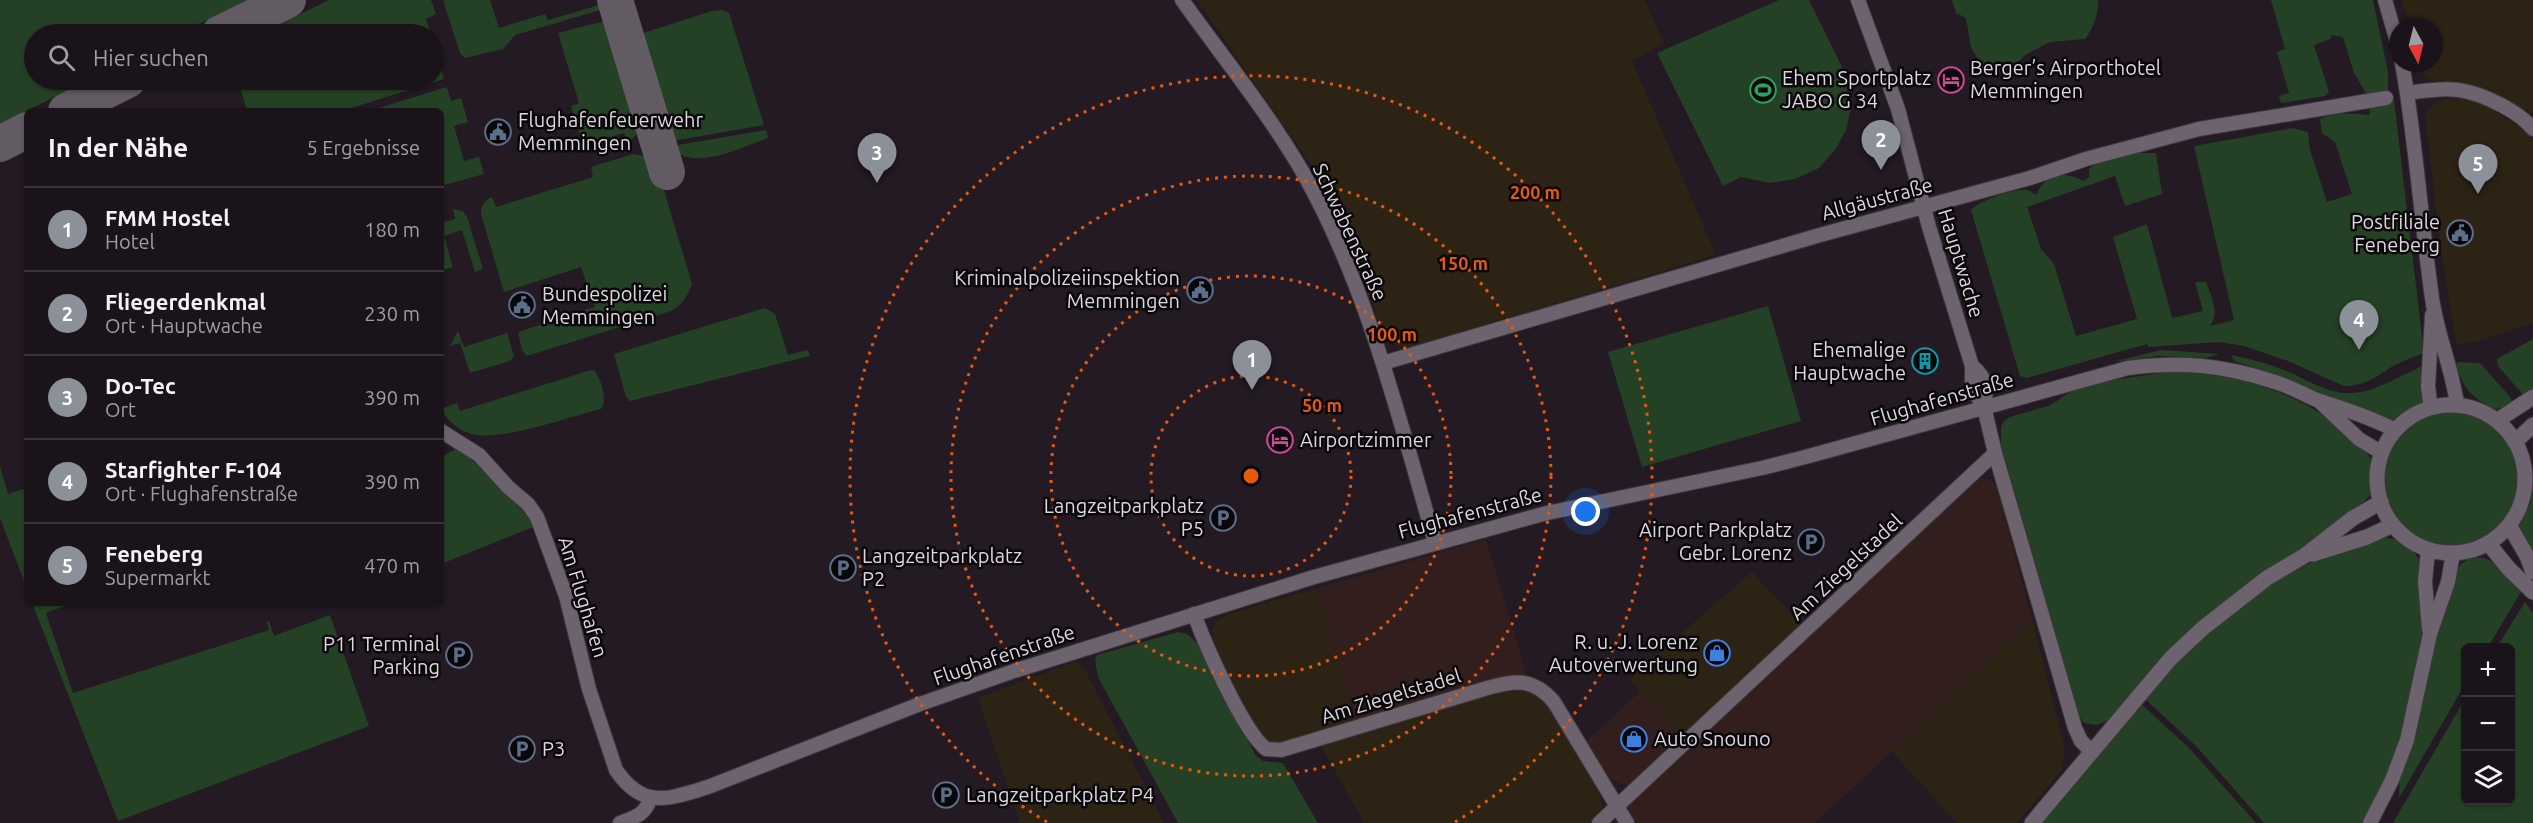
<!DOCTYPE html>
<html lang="de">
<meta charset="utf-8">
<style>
:root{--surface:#1a141a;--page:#272127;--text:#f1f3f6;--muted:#9f9ea2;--line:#383339;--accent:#8c9099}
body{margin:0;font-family:Ubuntu,sans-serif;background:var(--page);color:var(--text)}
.controls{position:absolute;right:18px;bottom:18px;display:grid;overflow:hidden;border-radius:9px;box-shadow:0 2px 4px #0004}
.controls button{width:54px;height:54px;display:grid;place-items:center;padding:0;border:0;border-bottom:2px solid var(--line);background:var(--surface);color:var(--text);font:30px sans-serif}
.compass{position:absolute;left:2389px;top:18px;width:54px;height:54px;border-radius:50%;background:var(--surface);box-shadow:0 2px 4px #0004;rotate:173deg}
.you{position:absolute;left:1586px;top:512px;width:21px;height:21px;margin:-15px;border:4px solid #fff;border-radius:50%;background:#1a73e8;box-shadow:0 0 0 9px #1a73e833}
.badge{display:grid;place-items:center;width:39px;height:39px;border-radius:50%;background:var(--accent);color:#fff;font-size:20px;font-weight:700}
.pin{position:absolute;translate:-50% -50px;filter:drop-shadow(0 2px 3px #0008)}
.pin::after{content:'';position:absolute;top:32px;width:21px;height:18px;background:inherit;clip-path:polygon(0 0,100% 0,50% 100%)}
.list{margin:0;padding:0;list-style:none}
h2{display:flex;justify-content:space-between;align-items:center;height:78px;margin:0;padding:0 24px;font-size:26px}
h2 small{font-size:20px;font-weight:400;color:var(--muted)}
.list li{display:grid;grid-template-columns:39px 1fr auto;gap:18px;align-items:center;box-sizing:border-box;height:84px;padding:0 24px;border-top:2px solid var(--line)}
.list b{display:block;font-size:22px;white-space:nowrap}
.list p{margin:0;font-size:20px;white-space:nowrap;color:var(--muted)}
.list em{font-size:20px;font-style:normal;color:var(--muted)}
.icon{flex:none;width:33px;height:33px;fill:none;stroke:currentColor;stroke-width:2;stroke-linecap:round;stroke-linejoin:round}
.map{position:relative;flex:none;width:2533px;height:823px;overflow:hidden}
.search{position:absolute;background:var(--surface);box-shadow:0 2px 4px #0004;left:24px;top:24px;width:420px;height:66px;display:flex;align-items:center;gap:15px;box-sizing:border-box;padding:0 21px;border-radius:33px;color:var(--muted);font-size:22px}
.panel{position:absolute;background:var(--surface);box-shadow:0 2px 4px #0004;left:24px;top:108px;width:420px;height:498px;border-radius:9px}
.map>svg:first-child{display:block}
.commercial{fill:#2d2314}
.industrial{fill:#321f1d}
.green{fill:#254125}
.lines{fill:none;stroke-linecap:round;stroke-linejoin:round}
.taxiway{stroke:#635b64;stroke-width:36}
.street-casing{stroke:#3e373f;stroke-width:16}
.secondary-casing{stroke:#3e373f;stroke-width:17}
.street{stroke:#6d636e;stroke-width:14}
.secondary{stroke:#6d636e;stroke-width:15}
.ring{fill:none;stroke:#e8590c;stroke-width:3;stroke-dasharray:3 6}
.labels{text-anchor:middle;stroke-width:5;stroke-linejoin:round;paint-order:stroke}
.poi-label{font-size:20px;fill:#ddd7de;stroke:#0a070a;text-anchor:start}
.street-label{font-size:20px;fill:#ddd7de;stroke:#0a070a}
.centre{fill:#e8590c;stroke:#0a070a;stroke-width:3}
.ring-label{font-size:18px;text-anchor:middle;font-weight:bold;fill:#e8590c;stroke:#0a070a;stroke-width:5;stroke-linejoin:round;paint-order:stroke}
</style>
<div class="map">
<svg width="2533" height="823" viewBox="0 0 2533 823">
<rect width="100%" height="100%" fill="#231a23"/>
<g class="commercial">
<polygon points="1197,0 1645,0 1664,43 1632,61 1716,255 1413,346 1403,347 1393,344 1386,337 1313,168"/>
<polygon points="2401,0 2533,0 2533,114 2527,108 2523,113 2472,84 2427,79 2416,63 2434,63 2434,27 2411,27"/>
<polygon points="2462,98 2475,99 2520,128 2530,136 2533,143 2533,323 2479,341 2456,345 2439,237 2425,112 2441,100"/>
<polygon points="1752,572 1803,627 1684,737 1629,679"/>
<polygon points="1318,588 1356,721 1282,743 1270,744 1260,735 1215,650 1212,632 1216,622 1228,614"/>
<polygon points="2032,620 2065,748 2062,770 2017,823 1957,823 1891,751"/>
<polygon points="1074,662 1083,666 1164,823 1020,823 978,698"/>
<polygon points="1521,689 1530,690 1550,705 1601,795 1602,809 1590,823 1364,823 1321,745 1486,695"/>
</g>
<g class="industrial">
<polygon points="1980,479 1989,479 1997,487 2032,620 1815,823 1633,823 1624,809 1973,482"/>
<polygon points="1486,539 1527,676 1503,678 1356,721 1318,588"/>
<polygon points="1641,691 1684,737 1631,785 1625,785 1610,779 1585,742"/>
</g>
<g class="green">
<polygon points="0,0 247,0 179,34 34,34 34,80 89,80 0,124"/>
<polygon points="329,0 431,0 436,14 426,19 431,34 260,34"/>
<polygon points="443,0 490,0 499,28 545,14 548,20 603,4 604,9 515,35 503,49 465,58 460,53"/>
<polygon points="1779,0 1809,0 1847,77 1852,103 1846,130 1835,150 1819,168 1795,179 1770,183 1741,177 1723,186 1657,53"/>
<path d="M1952,0H2098C2098,15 2094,27 2085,39L2050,42L2025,55L2007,73L1988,76L1971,47L1966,18L1956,13Z"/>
<polygon points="2271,0 2373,0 2388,72 2388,93 2368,97 2354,73 2343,37 2331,35 2331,39 2314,45 2329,92 2325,96 2281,103 2279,96 2289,93 2277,52 2285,49"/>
<polygon points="722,10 729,13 764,125 672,141 670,140 637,35 712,11"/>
<path d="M605,21L638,126C637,134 636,138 627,141L624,133L583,145L571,106L579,103L558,33Z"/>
<polygon points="434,44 444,79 342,111 247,111 238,80 434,80"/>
<polygon points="447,87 451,101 461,98 468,122 454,126 464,161 479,157 484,174 441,186 441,111 369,111"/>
<path d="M2394,100L2424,353C2413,357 2402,361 2393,366C2376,377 2365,386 2344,386L2288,361L2244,346L2219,342L2148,347L2147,344L2027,378L2020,376L1971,210C1979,201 2014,188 2027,190C2030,191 2033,193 2036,195C2044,174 2065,170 2083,181L2089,177V169L2099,160L2120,153H2156L2162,194L2125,206L2115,176L2027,207L2041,249L2054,264L2076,336L2137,319L2113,237L2147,224L2172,318L2203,311L2195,282H2206C2211,296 2220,313 2210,326L2234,320L2194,146L2293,128L2308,132L2310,150L2327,202L2352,194L2335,142L2322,133L2320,119C2336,111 2353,114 2370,115L2369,107Z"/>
<path d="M766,130L768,138C744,146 689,174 672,146Z"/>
<path d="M633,154L647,156L655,160L692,284C687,297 683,304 671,311L527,356L522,350L518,332L595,307L581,267L504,292L481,214C481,205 484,201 492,197L496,207L593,177L591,167Z"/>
<polygon points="453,209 463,211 467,217 483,269 475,272 462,230 444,236 453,267 441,270 441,223 455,219"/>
<polygon points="1768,306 1801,421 1642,467 1608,352"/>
<polygon points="765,308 775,314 788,355 808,350 810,356 630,401 626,397 614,354"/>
<polygon points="458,331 464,347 507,333 514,356 510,361 470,373 460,343 450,346"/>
<polygon points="2533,339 2533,389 2524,396 2498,366 2497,359"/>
<polygon points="2161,350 2219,354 2206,358 2158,356 2112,362"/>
<path d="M2231,355C2248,359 2265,362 2281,369C2304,377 2326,394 2351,393C2374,393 2403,374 2425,365L2423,405L2395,420H2386L2293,381L2234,361Z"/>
<path d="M2458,362L2480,363L2511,398L2512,405L2493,410C2471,394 2464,392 2456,364Z"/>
<path d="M591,370L595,371C601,381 608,399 601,409C568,417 509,439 477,435C461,433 449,423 441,409L457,403L460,411Z"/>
<path d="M2175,371C2239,375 2308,393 2354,441C2360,447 2370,454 2372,462C2373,466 2371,486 2372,493L2355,511L2231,604L2112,717C2102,725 2095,727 2083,722L2078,713L2001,445V427L2004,421L2010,417L2051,405L2071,391L2113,380Z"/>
<circle cx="2452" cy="479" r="67"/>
<path d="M456,449C471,455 531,514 533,527L441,564V457Z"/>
<polygon points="0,466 8,494 27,488 27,589 0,518"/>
<polygon points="2533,482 2533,557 2519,526 2531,502"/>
<path d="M2385,538C2396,538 2410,545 2416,555C2437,586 2413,699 2403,735C2395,766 2378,795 2364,823H2264L2196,746L2143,697C2162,679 2178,658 2197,640C2250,593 2314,551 2385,538Z"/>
<path d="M2473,557C2497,557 2507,573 2522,590L2488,647L2466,648L2465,684L2399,798L2400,772L2422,697L2451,582L2461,564Z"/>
<polygon points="2525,602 2533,613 2533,823 2393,823 2465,699 2466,800 2510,800 2510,648 2497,647"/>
<polygon points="32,603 73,603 46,613 73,693 269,630 267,622 269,621 274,636 330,615 369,726 118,821"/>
<polygon points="1178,632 1187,634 1198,644 1256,756 1263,761 1283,763 1318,823 1178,823 1098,677 1095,660 1097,655"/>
<polygon points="2139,702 2189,748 2256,823 2040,823"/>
</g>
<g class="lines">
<g class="taxiway">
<polyline points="615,0 667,172"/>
<polyline points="219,34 288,0"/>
<polyline points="66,111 128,80"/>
<polyline points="0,144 27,130"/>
</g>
<g class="street-casing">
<g id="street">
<path d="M1182,0C1222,56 1267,111 1302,171C1368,287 1398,416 1435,542"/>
<polyline points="1858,0 1898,109 1929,227 1972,366 1972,388 1984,407 1995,453 2075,728 2081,741 2092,752"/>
<polyline points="2385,0 2398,45"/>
<path d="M2402,63C2416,141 2421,220 2432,298C2437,334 2452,368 2457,404"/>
<path d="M2408,93C2448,87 2466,86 2503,106C2514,112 2525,119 2533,129"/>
<polyline points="1383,363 1820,235 2030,178 2086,159 2199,129 2386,98"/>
<path d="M1972,366C1988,379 1987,388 1984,407"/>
<polyline points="2321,403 2359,439 2382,453"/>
<polyline points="2431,408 2428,387 2432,315"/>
<path d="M441,431L479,455L508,487L528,504L537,517L566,596L589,689L616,770C643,810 669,799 708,787L920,704L1014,671L1314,577L1547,513L1762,468L1809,456L2128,368C2182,361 2223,365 2275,382C2289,386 2303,394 2317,400C2344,409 2370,417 2395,430"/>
<polyline points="2428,549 2425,582 2429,629"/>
<path d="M1194,614C1205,644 1243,731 1266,749L1281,750L1484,689C1514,681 1532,676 1554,702L1627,823"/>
<path d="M620,823C635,817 645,815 650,799"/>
<polyline points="1599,823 1995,453"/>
<polyline points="2370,823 2392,780 2407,740 2430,634 2448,582 2453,553"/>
</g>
</g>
<g class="secondary-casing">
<g id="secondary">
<circle cx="2451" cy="479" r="74"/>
<polyline points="2498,420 2533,397"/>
<polyline points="2516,441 2533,425"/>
<polyline points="2509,525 2527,556 2533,572"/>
<polyline points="2488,543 2509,569 2533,592"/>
<polyline points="2313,554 2367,537 2393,525"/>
<polyline points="2032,823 2138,697 2171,658 2203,628 2267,578 2304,556 2353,518 2381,502"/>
</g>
</g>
<use href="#street" class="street"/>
<use href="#secondary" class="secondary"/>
</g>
<g class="ring">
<circle cx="1251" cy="476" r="100"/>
<circle cx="1251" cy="476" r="200"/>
<circle cx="1251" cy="476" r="300"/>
<path d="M1047 822A401 401 0 1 1 1455 822"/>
</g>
<defs>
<g id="hotel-ring" transform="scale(1.35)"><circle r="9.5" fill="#0a070a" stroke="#d1479c" stroke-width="1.5"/><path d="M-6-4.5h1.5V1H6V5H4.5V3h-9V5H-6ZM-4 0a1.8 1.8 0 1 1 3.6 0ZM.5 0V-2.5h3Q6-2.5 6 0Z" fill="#d1479c"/></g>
<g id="stadium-ring" transform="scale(1.35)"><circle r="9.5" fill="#0a070a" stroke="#2e9e5b" stroke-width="1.5"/><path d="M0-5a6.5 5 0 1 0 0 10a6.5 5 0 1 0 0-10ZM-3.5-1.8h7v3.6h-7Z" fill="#2e9e5b"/></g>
<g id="civic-ring" transform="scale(1.35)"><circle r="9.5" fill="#0a070a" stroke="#5c6f8a" stroke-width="1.5"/><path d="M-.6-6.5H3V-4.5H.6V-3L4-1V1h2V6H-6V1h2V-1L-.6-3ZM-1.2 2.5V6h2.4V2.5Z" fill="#5c6f8a"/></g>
<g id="building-ring" transform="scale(1.35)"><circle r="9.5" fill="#0a070a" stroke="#0f9aa8" stroke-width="1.5"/><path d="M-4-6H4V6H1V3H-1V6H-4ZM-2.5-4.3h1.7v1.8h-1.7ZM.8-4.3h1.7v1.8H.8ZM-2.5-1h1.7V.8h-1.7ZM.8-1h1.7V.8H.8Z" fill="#0f9aa8"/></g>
<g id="parking-ring" transform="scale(1.35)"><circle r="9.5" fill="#0a070a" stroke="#5c6f8a" stroke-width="1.5"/><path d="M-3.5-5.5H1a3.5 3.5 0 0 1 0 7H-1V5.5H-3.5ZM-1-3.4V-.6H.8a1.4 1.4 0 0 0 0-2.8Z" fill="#5c6f8a"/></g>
<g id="shop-ring" transform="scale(1.35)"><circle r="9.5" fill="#0a070a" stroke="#3f7fe0" stroke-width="1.5"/><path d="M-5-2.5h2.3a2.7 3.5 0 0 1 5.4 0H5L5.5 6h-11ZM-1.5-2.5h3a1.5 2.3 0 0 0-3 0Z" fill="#3f7fe0"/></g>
</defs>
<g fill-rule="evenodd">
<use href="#hotel-ring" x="1951" y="80"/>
<use href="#stadium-ring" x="1763" y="90"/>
<use href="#civic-ring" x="498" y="132"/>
<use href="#civic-ring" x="2460" y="233"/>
<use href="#civic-ring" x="1200" y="290"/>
<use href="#civic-ring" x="522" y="305"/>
<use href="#building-ring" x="1925" y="361"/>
<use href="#hotel-ring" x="1280" y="440"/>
<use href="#parking-ring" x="1223" y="518"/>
<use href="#parking-ring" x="1811" y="542"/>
<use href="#parking-ring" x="843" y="568"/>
<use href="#shop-ring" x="1717" y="653"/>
<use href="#parking-ring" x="459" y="655"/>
<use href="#shop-ring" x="1634" y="739"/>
<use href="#parking-ring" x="522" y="749"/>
<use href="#parking-ring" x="946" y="795"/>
</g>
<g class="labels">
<g class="poi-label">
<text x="1970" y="75">Berger’s Airporthotel<tspan x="1970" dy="23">Memmingen</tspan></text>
<text x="1782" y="85">Ehem Sportplatz<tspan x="1782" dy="23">JABO G 34</tspan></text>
<text x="518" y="127">Flughafenfeuerwehr<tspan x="518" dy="23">Memmingen</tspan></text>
<text x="2440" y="229" text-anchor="end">Postfiliale<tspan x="2440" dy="23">Feneberg</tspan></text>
<text x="1180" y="285" text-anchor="end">Kriminalpolizeiinspektion<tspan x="1180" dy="23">Memmingen</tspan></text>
<text x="542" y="301">Bundespolizei<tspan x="542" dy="23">Memmingen</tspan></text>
<text x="1906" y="357" text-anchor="end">Ehemalige<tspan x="1906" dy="23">Hauptwache</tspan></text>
<text x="1300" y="447">Airportzimmer</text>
<text x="1204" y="513" text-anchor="end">Langzeitparkplatz<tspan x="1204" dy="23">P5</tspan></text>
<text x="1792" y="537" text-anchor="end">Airport Parkplatz<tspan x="1792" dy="23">Gebr. Lorenz</tspan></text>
<text x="862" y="563">Langzeitparkplatz<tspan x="862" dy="23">P2</tspan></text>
<text x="1698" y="649" text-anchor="end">R. u. J. Lorenz<tspan x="1698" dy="23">Autoverwertung</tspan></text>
<text x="440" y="651" text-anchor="end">P11 Terminal<tspan x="440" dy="23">Parking</tspan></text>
<text x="1654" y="746">Auto Snouno</text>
<text x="542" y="756">P3</text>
<text x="966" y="802">Langzeitparkplatz P4</text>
</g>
<g class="street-label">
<text transform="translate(1877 199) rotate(-15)" y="7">Allgäustraße</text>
<text transform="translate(1350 232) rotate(65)" y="7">Schwabenstraße</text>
<text transform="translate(1961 263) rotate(73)" y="7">Hauptwache</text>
<text transform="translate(1942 399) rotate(-16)" y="7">Flughafenstraße</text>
<text transform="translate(1470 513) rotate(-15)" y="7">Flughafenstraße</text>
<text transform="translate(1846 567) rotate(-43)" y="7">Am Ziegelstadel</text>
<text transform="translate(583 597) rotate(73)" y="7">Am Flughafen</text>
<text transform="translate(1004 655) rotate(-19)" y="7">Flughafenstraße</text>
<text transform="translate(1391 696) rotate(-17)" y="7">Am Ziegelstadel</text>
</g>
</g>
<circle cx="1251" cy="476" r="9" class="centre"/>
<g class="ring-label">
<text x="1535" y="199">200 m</text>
<text x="1463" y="270">150 m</text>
<text x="1392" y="341">100 m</text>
<text x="1322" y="412">50 m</text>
</g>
</svg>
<div class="controls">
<button>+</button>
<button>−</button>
<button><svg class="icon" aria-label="layers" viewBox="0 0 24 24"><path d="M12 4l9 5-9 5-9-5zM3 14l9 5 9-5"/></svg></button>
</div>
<svg class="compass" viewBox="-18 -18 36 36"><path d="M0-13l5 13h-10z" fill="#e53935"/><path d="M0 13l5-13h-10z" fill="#9f9ea2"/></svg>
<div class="you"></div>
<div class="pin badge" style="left:1252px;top:390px">1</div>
<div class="pin badge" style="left:1881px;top:170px">2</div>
<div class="pin badge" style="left:877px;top:183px">3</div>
<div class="pin badge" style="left:2359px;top:350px">4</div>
<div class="pin badge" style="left:2478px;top:194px">5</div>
<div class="search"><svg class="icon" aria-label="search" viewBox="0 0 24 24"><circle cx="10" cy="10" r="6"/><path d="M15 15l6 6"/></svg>Hier suchen</div>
<section class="panel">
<h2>In der Nähe<small>5 Ergebnisse</small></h2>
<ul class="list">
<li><span class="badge">1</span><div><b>FMM Hostel</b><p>Hotel</p></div><em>180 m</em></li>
<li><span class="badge">2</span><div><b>Fliegerdenkmal</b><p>Ort · Hauptwache</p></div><em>230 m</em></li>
<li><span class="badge">3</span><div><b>Do-Tec</b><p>Ort</p></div><em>390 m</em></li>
<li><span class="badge">4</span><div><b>Starfighter F-104</b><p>Ort · Flughafenstraße</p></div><em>390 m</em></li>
<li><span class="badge">5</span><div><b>Feneberg</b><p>Supermarkt</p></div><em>470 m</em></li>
</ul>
</section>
</div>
